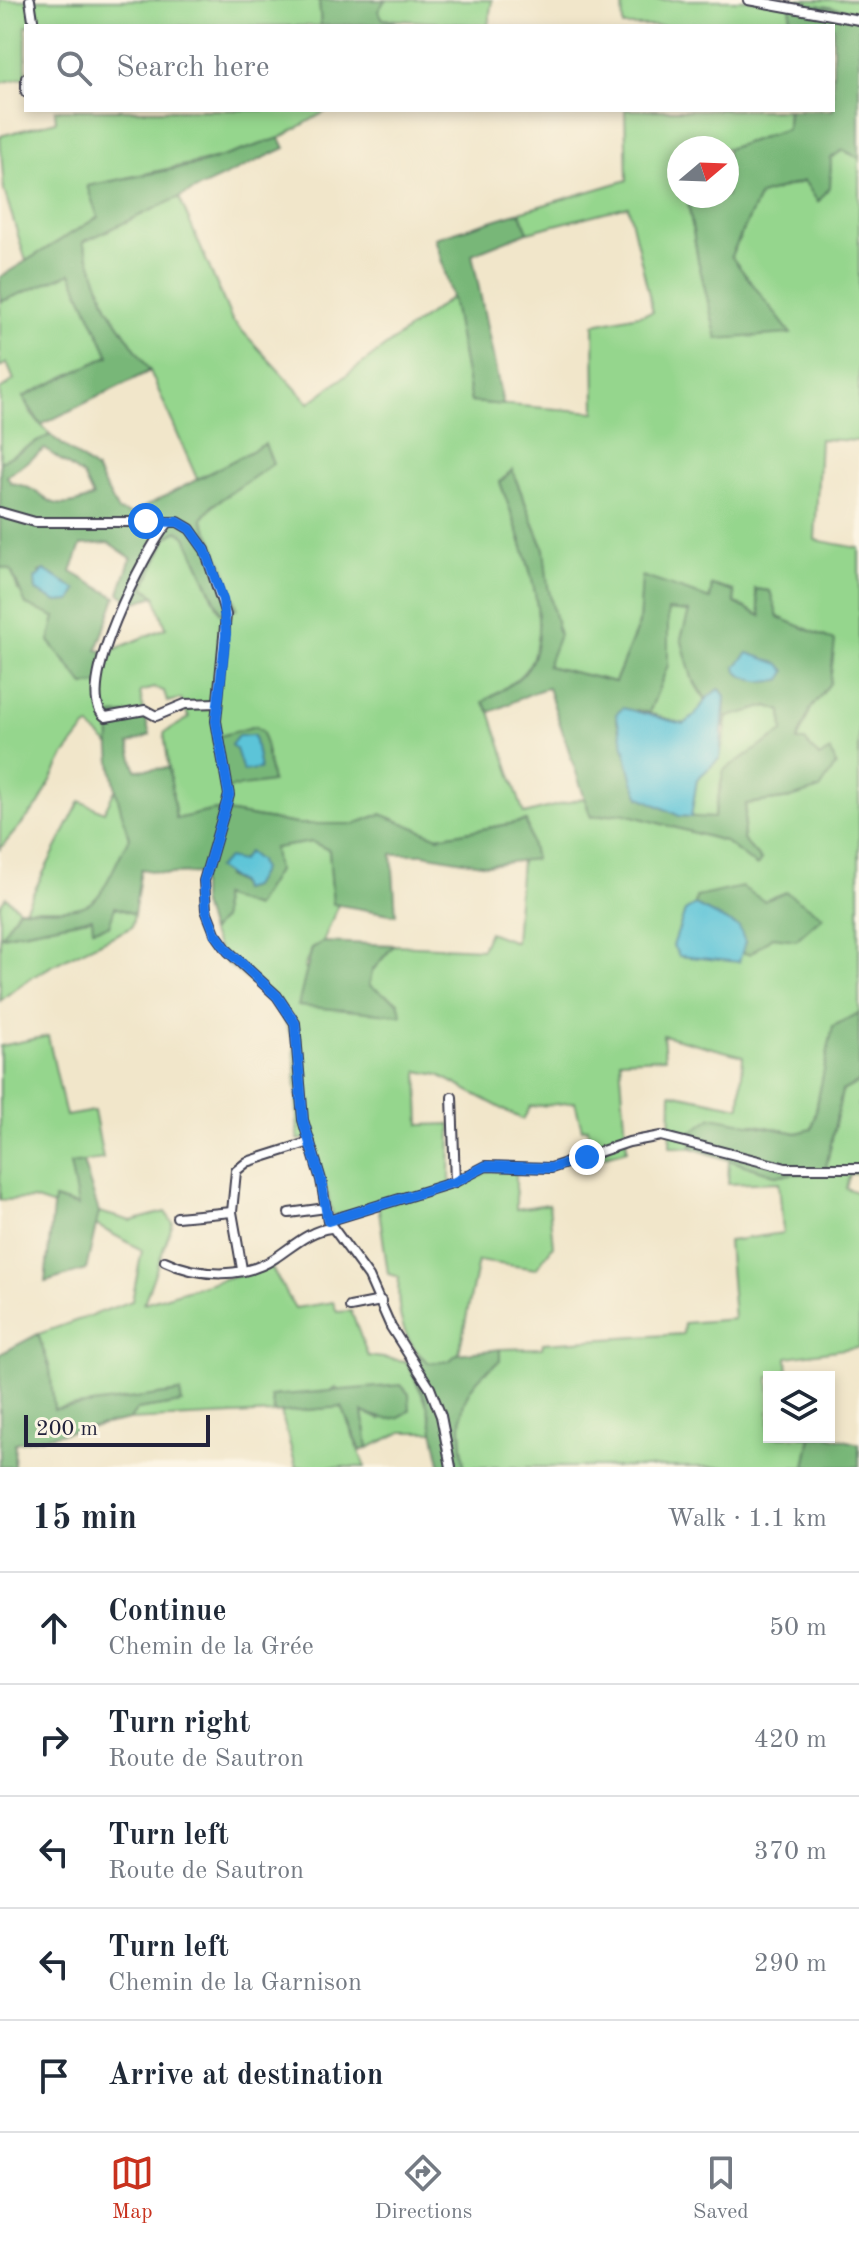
<!DOCTYPE html>
<meta charset="utf-8">
<style>
:root{--surface:#fff;--page:#f6f6f7;--text:#1f2937;--muted:#747a83;--line:#e0e1e3;--accent:#c8321e}
body{margin:0;font-family:"Old Standard TT",serif;background:var(--page);color:var(--text)}
.controls{position:absolute;right:24px;bottom:24px;display:grid;overflow:hidden;border-radius:0px;box-shadow:0 4px 12px #0003}
.controls button{width:72px;height:72px;display:grid;place-items:center;padding:0;border:0;border-bottom:2px solid var(--line);background:var(--surface);color:var(--text);font:40px sans-serif}
.compass{position:absolute;left:667px;top:136px;width:72px;height:72px;border-radius:50%;background:var(--surface);box-shadow:0 4px 12px #0003;rotate:71deg}
.scale{position:absolute;left:24px;bottom:20px;width:186px;box-sizing:border-box;padding-left:8px;border:4px solid #22223b;border-top:0;font-size:22px;line-height:28px;white-space:nowrap;color:#22223b;-webkit-text-stroke:6px #fcf5e5;paint-order:stroke}
.stop{position:absolute;width:24px;height:24px;margin:-18px;border:6px solid #1a73e8;border-radius:50%;background:#fff}
.stop.end{background:#1a73e8;border-color:#fff;box-shadow:0 2px 8px #0008}
.list{margin:0;padding:0;list-style:none}
h2{display:flex;justify-content:space-between;align-items:center;height:104px;margin:0;padding:0 32px;font-size:34px}
h2 small{font-size:26px;font-weight:400;color:var(--muted)}
.list li{display:grid;grid-template-columns:52px 1fr auto;gap:24px;align-items:center;box-sizing:border-box;height:112px;padding:0 32px;border-top:2px solid var(--line)}
.list b{display:block;font-size:30px;white-space:nowrap}
.list p{margin:0;font-size:26px;white-space:nowrap;color:var(--muted)}
.list em{font-size:26px;font-style:normal;color:var(--muted)}
.icon{flex:none;width:44px;height:44px;fill:none;stroke:currentColor;stroke-width:2;stroke-linecap:round;stroke-linejoin:round}
.map{position:relative;flex:none;width:859px;height:1467px;overflow:hidden}
.search{position:absolute;background:var(--surface);box-shadow:0 4px 12px #0003;left:24px;right:24px;top:24px;height:88px;display:flex;align-items:center;gap:20px;box-sizing:border-box;padding:0 28px;border-radius:0px;color:var(--muted);font-size:30px}
.sheet{height:664px;background:var(--surface)}
nav{display:flex;justify-content:space-around;align-items:center;box-sizing:border-box;height:112px;border-top:2px solid var(--line);background:var(--surface);font-size:22px;color:var(--muted)}
nav a{display:grid;justify-items:center;gap:4px}
nav .on{color:var(--accent)}
.map>svg:first-child{display:block}
.green{fill:#95d68d;stroke:#5c7c64;stroke-width:2;fill-rule:evenodd}
.forest{fill:#78b778;stroke:#4d6c5a;stroke-width:2;fill-rule:evenodd}
.water{fill:#5cc4d8;stroke:#3f738a;stroke-width:2}
.lines{fill:none;stroke-linecap:round;stroke-linejoin:round}
.minor-casing{stroke:#413f50;stroke-width:12}
.minor{stroke:#fff;stroke-width:8}
.route{stroke:#1a73e8;stroke-width:10}
</style>
<div class="map">
<svg width="859" height="1467" viewBox="0 0 859 1467">
<rect width="100%" height="100%" fill="#fcf5e5"/>
<filter id="ink" filterUnits="userSpaceOnUse"><feTurbulence type="fractalNoise" baseFrequency=".0125" numOctaves="2"/><feDisplacementMap in="SourceGraphic" scale="16" xChannelSelector="R" yChannelSelector="G"/><feConvolveMatrix kernelMatrix="1 2 1 2 8 2 1 2 1" color-interpolation-filters="sRGB"/></filter>
<filter id="wash" filterUnits="userSpaceOnUse"><feTurbulence type="fractalNoise" baseFrequency=".006" numOctaves="4" result="noise"/><feDisplacementMap in="SourceGraphic" scale="32" xChannelSelector="R" yChannelSelector="G"/><feGaussianBlur stdDeviation="1.8" result="paint"/><feColorMatrix in="noise" values="0 0 0 0 0 0 0 0 0 0 0 0 0 0 0 0 0 1.4 0 .05"/><feComposite in="paint" operator="in"/></filter>
<g filter="url(#wash)">
<rect width="100%" height="100%" fill="#f1e6ca"/>
<g class="green">
<polygon points="0,0 319,0 321,26 26,26 26,77 0,83"/>
<polygon points="385,0 492,0 488,26 383,19 378,11"/>
<polygon points="622,0 859,0 859,12 791,1 790,26 623,26"/>
<polygon points="55,110 328,110 280,138 241,153 88,186 98,217 26,261 4,190 0,136 56,121"/>
<path d="M625,110H788L787,129L727,149L679,148V196H687L698,260L718,339L731,256L760,195L805,181L818,202L830,187L831,158L843,150L859,158V441L820,439L815,540L859,548V1013L833,1027L812,1129L797,1133L752,1124L690,1132L692,1148L670,1147L671,1093L740,1107L743,1056L663,1035L665,1058L620,1060L627,1150L591,1160L588,1128L582,1129L575,1102L530,1107L523,1120L439,1075L418,1071L420,1125L451,1124L450,1179L453,1188L490,1170L516,1173V1209L549,1204L553,1246L536,1269L478,1261L459,1353L449,1361L429,1363C401,1341 396,1310 399,1277L388,1274L378,1203L333,1216L313,1137L298,1140L294,1043L282,1015L262,991L226,963L210,932L222,919L221,896L255,907L274,848L312,842L329,850L333,903L338,905L323,942L312,948L304,968L401,1015L398,1002L369,986L372,971L394,945L482,949L489,932L515,942L521,860L535,859L526,821L438,837L381,814L355,824H297L215,810L176,819L164,733L189,718L181,699L167,702L164,691L154,688L140,692L144,713L109,728L111,747L89,726L85,729L63,757L39,804L0,849V567L11,569L18,590L56,617L49,641L84,685L99,684L108,652L166,628L155,596L144,587L167,537L178,531L186,536L220,613L214,544L202,519L265,445L197,479L150,371L108,308L82,242L179,197L232,320L309,403L452,297L471,402L595,412L594,324L653,312L628,206L528,232L520,212L627,180ZM512,470L544,549L547,666L615,682L639,624L643,577L710,599L712,585L734,591V602L762,617L755,589L770,591L778,617L830,683L810,710L796,742L805,741L819,757L791,798L746,804L743,840L761,860L757,865L724,841L622,813L591,817L584,798L524,814L490,712L484,703C495,693 513,685 523,673C562,631 516,528 500,482Z"/>
<polygon points="71,273 109,356 23,397 32,415 50,435 0,462 0,390 14,380 7,363 0,367 0,302"/>
<path d="M668,610L689,612C688,641 682,676 706,699L692,720L683,724L649,713L668,665Z"/>
<polygon points="768,706 782,711 783,732 724,770 714,818 691,817 697,779 720,758 728,717"/>
<polygon points="116,788 129,838 104,891 95,902 73,910 25,909 80,801 104,812"/>
<path d="M6,897L19,909L2,936L93,918V929L108,926L114,907L134,914L132,927C86,950 39,967 0,1001V905Z"/>
<polygon points="48,1036 66,1116 94,1111 103,1159 70,1164 79,1206 55,1199 54,1206 33,1199 0,1200 0,1046"/>
<path d="M859,1082V1174H850L846,1188L859,1193V1347L787,1357L788,1377H769V1437H811L805,1467H464C459,1417 455,1390 500,1361V1349L542,1348L543,1343L683,1334L684,1323L734,1319L728,1241L783,1233L779,1182L728,1184L729,1160L775,1175L825,1172L842,1091Z"/>
<polygon points="99,1212 131,1221 165,1212 173,1223 144,1303 270,1265 295,1308 333,1302 337,1312 351,1311 368,1356 406,1361 434,1419 433,1432 402,1432 368,1448 363,1411 381,1420 336,1388 327,1394 272,1396 274,1413 129,1420 137,1410 181,1403 179,1392 54,1410 50,1369 38,1334 132,1301 142,1250 94,1224"/>
<polygon points="342,1407 365,1467 296,1467 281,1412"/>
</g>
<g class="forest">
<polygon points="319,0 385,0 378,11 383,19 397,23 321,26"/>
<polygon points="791,1 859,12 859,158 843,150 831,158 830,187 818,202 804,181 760,195 731,256 791,334 717,339 698,260 687,196 727,196 727,149 787,129 788,110 833,110 833,26 790,26"/>
<polygon points="280,138 285,148 83,242 108,308 150,371 41,425 23,397 109,356 71,273 0,302 0,277 98,217 87,186 200,164"/>
<polygon points="520,212 528,232 472,254 503,405 471,402 452,297 435,238"/>
<path d="M50,435L96,470L118,511L131,514L265,444L273,464L213,505L202,519L228,576L237,608L221,613L186,537L178,531L167,537L144,587L155,596L133,603L119,593L131,558L109,543L81,545L71,572L116,597L97,650L108,652L99,684L84,685L49,641L55,617L26,605L11,570L0,567V462ZM45,449L83,476L93,497C40,518 53,489 11,483L7,476ZM44,570L77,590L71,601L39,572Z"/>
<path d="M512,470L544,549L548,586L559,635L547,666L615,682L639,624L642,576L710,599L712,585L734,592L735,603L761,616L755,589L770,591L778,617L835,641L830,683L810,710L797,741H805L819,757L831,751L836,765L820,789L791,798L746,804L743,840L761,860L757,866L724,841L622,813L591,817L548,688C527,692 511,705 490,712L483,702C496,693 513,685 524,673C561,630 516,528 500,482ZM668,610L689,612L681,638L692,678L706,699L720,689L725,696L724,728L728,717L768,706L782,711L783,732L724,770L714,818L679,816L623,740L616,718L637,710L649,713L668,665Z"/>
<path d="M144,713L150,735L129,744L136,770L169,768L176,819L215,810L297,824H355L381,814L438,837L526,821L535,859L487,865L423,854H392L396,915L333,904L329,850L312,842L274,848L277,871L255,907L221,896L222,919L210,932L201,901V873L167,874L141,869L134,914L115,907L109,926L93,929L92,918L1,936L19,909C105,911 91,911 129,838C118,801 104,754 112,715ZM241,861L254,879L252,887L241,890L239,883L226,876Z"/>
<polygon points="255,726 263,732 272,782 223,789 213,738"/>
<polygon points="742,887 764,901 786,892 823,916 796,940 772,937 750,954 742,953 745,942 695,905 696,897"/>
<polygon points="323,942 394,945 372,971 369,985 398,1002 402,1015 298,1006 312,948"/>
<polygon points="859,1013 859,1082 842,1091 825,1172 775,1175 692,1148 690,1133 712,1117 797,1133 812,1129 833,1026"/>
<polygon points="83,1162 99,1212 86,1270 45,1282 54,1199 78,1206 70,1164"/>
<polygon points="38,1334 50,1369 54,1409 180,1392 182,1403 137,1410 129,1420 15,1443 14,1467 0,1467 0,1354"/>
<path d="M500,1349V1361C455,1390 459,1417 464,1467H441C430,1422 432,1402 406,1361L417,1354L430,1363L449,1361L457,1354Z"/>
<path d="M401,1385L409,1394L410,1410C394,1424 381,1419 363,1412L368,1448L361,1451L342,1407L274,1413L271,1396Z"/>
<polygon points="829,1436 859,1444 859,1467 805,1467 811,1437"/>
</g>
<g class="water">
<polygon points="44,570 77,590 71,601 57,602 36,591 35,579"/>
<path d="M748,653L780,664L786,671L782,679C767,684 750,682 737,672L736,666Z"/>
<path d="M720,689L725,696L720,758L697,779L691,817L679,816L640,797L633,782L616,714L623,708L683,724C700,717 702,696 720,689Z"/>
<polygon points="254,735 260,769 243,771 236,749 231,745 238,736"/>
<polygon points="248,852 259,861 262,870 252,887 241,890 239,883 217,868 228,858 241,861"/>
<polygon points="695,905 739,927 745,942 739,962 679,956 673,946 685,911"/>
</g>
</g>
<g filter="url(#ink)">
<g class="lines">
<g class="minor-casing">
<g id="minor">
<polyline points="30,0 34,26"/>
<polyline points="748,0 859,20"/>
<polyline points="26,78 26,92"/>
<polyline points="0,512 35,522 178,522 190,529 205,550 226,615 216,721 229,795 204,881 206,910 215,933 228,951 277,996 295,1023 303,1120 321,1180 328,1221 369,1277 391,1327 430,1388 441,1416 451,1467"/>
<path d="M169,522C147,546 70,695 106,717L145,710L156,716L185,704L217,703"/>
<polyline points="452,1097 455,1182"/>
<polyline points="289,1213 326,1208"/>
<polyline points="177,1217 232,1212"/>
<polyline points="328,1221 455,1182 486,1166 551,1168 629,1142 661,1136 786,1168 859,1168"/>
<path d="M165,1261C198,1277 244,1279 275,1258C293,1246 310,1230 331,1228"/>
<polyline points="242,1269 232,1212 236,1171 247,1162 310,1142"/>
<polyline points="350,1307 381,1301"/>
</g>
</g>
<use href="#minor" class="minor"/>
</g>
</g>
<g class="lines" filter="url(#ink)">
<polyline class="route" points="146,521 178,522 190,529 205,550 223,600 226,634 216,721 229,795 204,881 206,910 215,933 228,951 277,996 295,1023 303,1120 321,1180 328,1221 455,1182 486,1166 551,1168 587,1157"/>
</g>
</svg>
<div class="controls">
<button><svg class="icon" aria-label="layers" viewBox="0 0 24 24"><path d="M12 4l9 5-9 5-9-5zM3 14l9 5 9-5"/></svg></button>
</div>
<svg class="compass" viewBox="-18 -18 36 36"><path d="M0-13l5 13h-10z" fill="#e53935"/><path d="M0 13l5-13h-10z" fill="#747a83"/></svg>
<div class="scale">200 m</div>
<div class="stop" style="left:146px;top:521px"></div>
<div class="stop end" style="left:587px;top:1157px"></div>
<div class="search"><svg class="icon" aria-label="search" viewBox="0 0 24 24"><circle cx="10" cy="10" r="6"/><path d="M15 15l6 6"/></svg>Search here</div>
</div>
<section class="sheet">
<h2>15 min<small>Walk · 1.1 km</small></h2>
<ul class="list">
<li><svg class="icon" aria-label="ahead" viewBox="0 0 24 24"><path d="M12 20V5M6 11l6-6 6 6"/></svg><div><b>Continue</b><p>Chemin de la Grée</p></div><em>50 m</em></li>
<li><svg class="icon" aria-label="right" viewBox="0 0 24 24"><path d="M7 20v-9h11M14 6l5 5-5 5"/></svg><div><b>Turn right</b><p>Route de Sautron</p></div><em>420 m</em></li>
<li><svg class="icon" aria-label="left" viewBox="0 0 24 24"><path d="M17 20v-9H6M10 6l-5 5 5 5"/></svg><div><b>Turn left</b><p>Route de Sautron</p></div><em>370 m</em></li>
<li><svg class="icon" aria-label="left" viewBox="0 0 24 24"><path d="M17 20v-9H6M10 6l-5 5 5 5"/></svg><div><b>Turn left</b><p>Chemin de la Garnison</p></div><em>290 m</em></li>
<li><svg class="icon" aria-label="arrive" viewBox="0 0 24 24"><path d="M6 21V4h12l-3 4 3 4H6"/></svg><div><b>Arrive at destination</b></div></li>
</ul>
</section>
<nav>
<a class="on"><svg class="icon" aria-label="map" viewBox="0 0 24 24"><path d="M3 6l6-2 6 2 6-2v14l-6 2-6-2-6 2zM9 4v14M15 6v14"/></svg>Map</a>
<a><svg class="icon" aria-label="directions" viewBox="0 0 24 24"><path d="M12 3l9 9-9 9-9-9zM9 14v-3h6M13 9l2 2-2 2"/></svg>Directions</a>
<a><svg class="icon" aria-label="saved" viewBox="0 0 24 24"><path d="M7 4h10v16l-5-4-5 4z"/></svg>Saved</a>
</nav>
